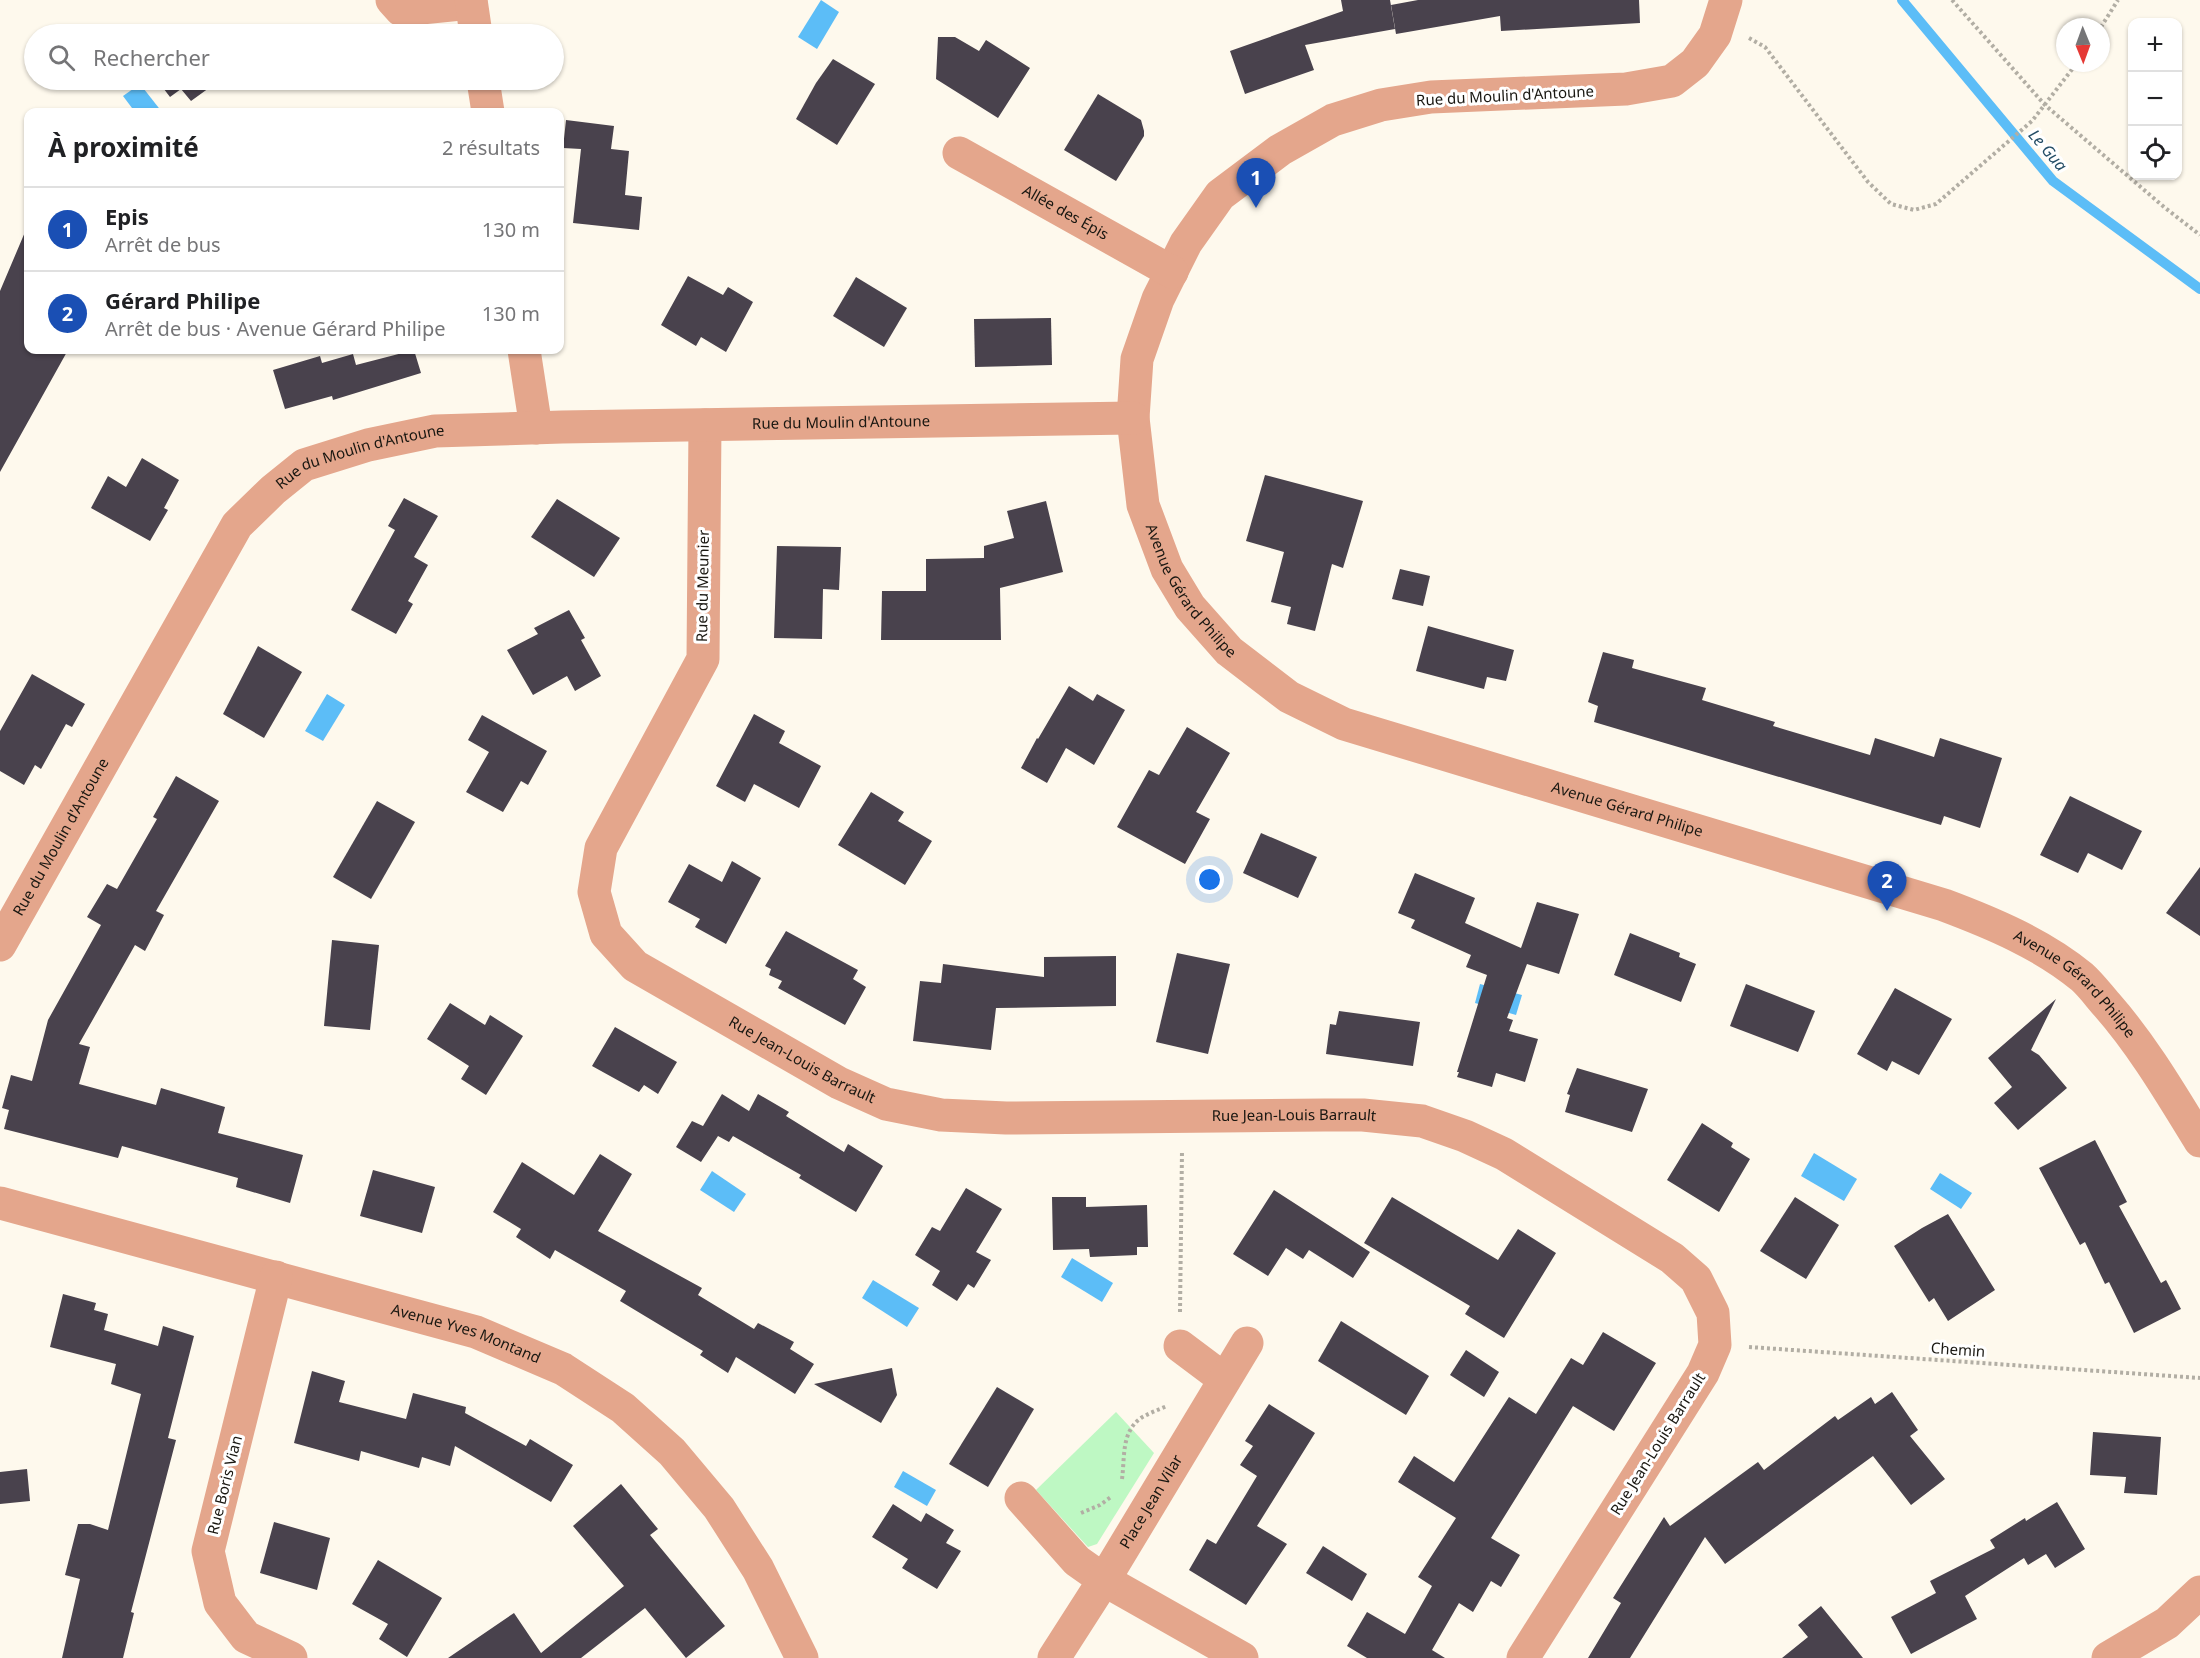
<!DOCTYPE html>
<html lang="fr">
<meta charset="utf-8">
<style>
:root{--surface:#fff;--page:#f6f6f6;--text:#202124;--muted:#757577;--line:#e0e0e0;--accent:#95571c}
body{margin:0;font-family:"Noto Sans",sans-serif;background:var(--page);color:var(--text)}
.controls{position:absolute;right:18px;top:18px;display:grid;overflow:hidden;border-radius:12px;box-shadow:0 2px 4px #0004}
.controls button{width:54px;height:54px;display:grid;place-items:center;padding:0;border:0;border-bottom:2px solid var(--line);background:var(--surface);color:var(--text);font:30px sans-serif}
.compass{position:absolute;left:2056px;top:18px;width:54px;height:54px;border-radius:50%;background:var(--surface);box-shadow:0 2px 4px #0004;rotate:179deg}
.you{position:absolute;left:1210px;top:880px;width:21px;height:21px;margin:-15px;border:4px solid #fff;border-radius:50%;background:#1a73e8;box-shadow:0 0 0 9px #1a73e833}
.badge{display:grid;place-items:center;width:39px;height:39px;border-radius:50%;background:var(--accent);color:#fff;font-size:20px;font-weight:700}
.pin{position:absolute;translate:-50% -50px;filter:drop-shadow(0 2px 3px #0008)}
.pin::after{content:'';position:absolute;top:32px;width:21px;height:18px;background:inherit;clip-path:polygon(0 0,100% 0,50% 100%)}
.list{margin:0;padding:0;list-style:none}
h2{display:flex;justify-content:space-between;align-items:center;height:78px;margin:0;padding:0 24px;font-size:26px}
h2 small{font-size:20px;font-weight:400;color:var(--muted)}
.list li{display:grid;grid-template-columns:39px 1fr auto;gap:18px;align-items:center;box-sizing:border-box;height:84px;padding:0 24px;border-top:2px solid var(--line)}
.list b{display:block;font-size:22px;white-space:nowrap}
.list p{margin:0;font-size:20px;white-space:nowrap;color:var(--muted)}
.list em{font-size:20px;font-style:normal;color:var(--muted)}
.icon{flex:none;width:33px;height:33px;fill:none;stroke:currentColor;stroke-width:2;stroke-linecap:round;stroke-linejoin:round}
.map{position:relative;flex:none;width:2200px;height:1658px;overflow:hidden}
.search{position:absolute;background:var(--surface);box-shadow:0 2px 4px #0004;left:24px;top:24px;width:540px;height:66px;display:flex;align-items:center;gap:15px;box-sizing:border-box;padding:0 21px;border-radius:33px;color:var(--muted);font-size:22px}
.panel{position:absolute;background:var(--surface);box-shadow:0 2px 4px #0004;left:24px;top:108px;width:540px;height:246px;border-radius:12px}
.map>svg:first-child{display:block}
.green{fill:#bef8c3}
.water{fill:#5cbdf7}
.lines{fill:none;stroke-linecap:round;stroke-linejoin:round}
.stream{stroke:#5cbdf7;stroke-width:10}
.building{fill:#49424d}
.path{stroke:#b2aea4;stroke-width:4;stroke-dasharray:3 3;stroke-linecap:butt}
.minor{stroke:#e4a68c;stroke-width:33}
.labels{text-anchor:middle;stroke-width:6;stroke-linejoin:round;paint-order:stroke}
.street-label{font-size:15px;fill:#191711;stroke:#fff}
.water-label{font-size:16px;font-style:italic;fill:#244d65;stroke:#fff}
</style>
<div class="map">
<svg width="2200" height="1658" viewBox="0 0 2200 1658">
<rect width="100%" height="100%" fill="#fef9ed"/>
<polygon class="green" points="1116,1412 1154,1453 1097,1544 1088,1547 1036,1490"/>
<g class="water">
<polygon points="821,0 839,12 817,49 798,37"/>
<polygon points="140,84 162,112 135,112 123,96"/>
<polygon points="327,694 345,705 323,741 305,731"/>
<polygon points="1480,984 1522,995 1516,1015 1475,1003"/>
<polygon points="1814,1153 1857,1179 1844,1201 1801,1176"/>
<polygon points="712,1171 746,1194 734,1212 700,1190"/>
<polygon points="1940,1173 1972,1193 1961,1209 1930,1189"/>
<polygon points="1072,1258 1113,1283 1102,1302 1061,1277"/>
<polygon points="873,1280 919,1308 907,1327 862,1298"/>
<polygon points="903,1471 936,1490 927,1506 894,1487"/>
</g>
<g class="lines">
<polyline class="stream" points="1902,0 2053,181 2200,289"/>
</g>
<g class="building">
<polygon points="1341,0 1390,0 1395,29 1305,45 1314,70 1245,94 1230,51 1343,11"/>
<polygon points="1418,0 1639,0 1640,23 1501,31 1500,16 1396,34 1391,5"/>
<polygon points="938,37 955,37 979,51 986,40 1030,68 998,118 936,79"/>
<polygon points="833,59 875,84 837,145 796,119 816,83"/>
<polygon points="157,80 220,80 191,101 181,89 170,97"/>
<polygon points="1098,94 1141,120 1144,131 1144,136 1116,181 1064,150"/>
<polygon points="566,120 614,126 611,149 629,151 625,195 642,197 639,230 573,223 581,149 563,148"/>
<polygon points="28,225 28,350 68,350 0,472 0,291"/>
<polygon points="688,276 723,295 728,287 753,302 726,352 701,337 696,346 661,325"/>
<polygon points="856,277 907,308 884,347 833,316"/>
<polygon points="1051,318 1052,365 975,367 974,319"/>
<polygon points="414,350 421,373 333,400 332,396 285,409 273,370 320,356 322,363 353,354 356,365"/>
<polygon points="142,458 179,480 164,508 168,510 150,541 91,508 108,476 126,487"/>
<polygon points="1265,475 1363,501 1343,568 1332,564 1315,631 1287,624 1291,607 1271,602 1284,552 1246,541"/>
<polygon points="404,498 438,516 414,557 428,565 408,601 413,604 396,634 351,610 395,530 388,526"/>
<polygon points="557,499 620,538 594,577 531,537"/>
<polygon points="1046,501 1063,572 1000,588 1001,640 881,640 882,591 926,591 926,559 984,558 984,546 1014,538 1007,511"/>
<polygon points="777,546 841,547 839,590 823,589 822,639 774,638"/>
<polygon points="1400,569 1430,576 1423,606 1392,599"/>
<polygon points="569,610 585,638 581,640 601,676 575,691 567,676 533,695 507,650 538,634 534,628"/>
<polygon points="1428,626 1514,650 1506,681 1487,677 1484,689 1416,671"/>
<polygon points="258,646 302,672 264,738 223,714"/>
<polygon points="1603,652 1634,660 1632,668 1706,688 1702,700 1775,722 1773,726 1870,755 1875,738 1934,757 1940,738 2002,758 1980,828 1944,816 1941,825 1594,722 1598,706 1588,702"/>
<polygon points="32,674 85,704 72,727 66,724 41,769 35,765 24,785 0,771 0,731"/>
<polygon points="1069,686 1093,701 1097,694 1125,710 1094,765 1066,748 1047,783 1021,768 1037,738 1038,739"/>
<polygon points="754,714 785,731 779,743 821,766 799,808 754,784 745,802 716,786"/>
<polygon points="482,715 547,751 528,785 521,781 503,812 466,792 489,752 468,740"/>
<polygon points="1187,727 1230,753 1196,812 1210,819 1185,864 1117,827 1149,770 1159,775"/>
<polygon points="176,776 219,801 156,911 164,915 145,951 135,945 79,1044 90,1047 79,1084 156,1105 161,1088 225,1107 218,1133 303,1155 290,1203 236,1187 238,1178 122,1146 118,1158 4,1129 9,1110 2,1108 11,1075 32,1081 48,1020 101,925 87,917 107,884 117,889 157,819 153,817"/>
<polygon points="871,792 904,812 898,821 932,841 905,885 838,845"/>
<polygon points="2070,796 2142,831 2122,870 2088,853 2078,873 2040,855"/>
<polygon points="377,801 415,822 371,899 333,877"/>
<polygon points="1261,833 1317,857 1298,898 1243,873"/>
<polygon points="732,861 761,878 726,944 695,927 700,919 668,902 689,864 722,882"/>
<polygon points="2200,867 2200,936 2166,913"/>
<polygon points="1415,873 1475,898 1465,923 1521,948 1537,902 1579,914 1559,974 1527,964 1507,1018 1513,1020 1509,1031 1538,1039 1525,1082 1496,1073 1492,1087 1457,1077 1459,1072 1457,1072 1487,975 1466,967 1471,955 1411,928 1415,920 1398,913"/>
<polygon points="786,931 858,970 853,979 866,987 845,1025 778,988 782,981 769,975 771,969 765,966"/>
<polygon points="1630,933 1680,953 1679,957 1696,964 1681,1002 1614,975"/>
<polygon points="332,940 379,945 370,1030 324,1026"/>
<polygon points="1177,953 1230,964 1208,1054 1156,1042"/>
<polygon points="1116,956 1116,1006 996,1008 991,1050 913,1041 920,981 941,983 943,964 1044,977 1044,957"/>
<polygon points="1746,984 1815,1011 1798,1052 1730,1026"/>
<polygon points="1895,988 1952,1019 1919,1075 1892,1061 1887,1071 1857,1054"/>
<polygon points="2056,999 2031,1050 2039,1055 2067,1088 2018,1130 1994,1103 2012,1087 1988,1058"/>
<polygon points="450,1003 485,1025 490,1015 523,1036 486,1095 461,1079 469,1066 427,1039"/>
<polygon points="1339,1011 1420,1022 1413,1066 1326,1054 1330,1024 1336,1025"/>
<polygon points="615,1027 677,1062 658,1094 644,1085 639,1092 592,1066"/>
<polygon points="1577,1068 1648,1089 1632,1132 1565,1112 1570,1095 1567,1094"/>
<polygon points="722,1094 749,1111 758,1094 789,1112 786,1116 844,1152 848,1144 883,1166 856,1212 799,1178 801,1175 733,1136 729,1142 718,1136 701,1162 676,1147 692,1121 703,1126"/>
<polygon points="1702,1123 1733,1143 1731,1147 1750,1159 1719,1212 1667,1180"/>
<polygon points="2095,1140 2127,1202 2119,1206 2161,1283 2166,1280 2181,1309 2134,1333 2109,1282 2105,1284 2085,1242 2080,1245 2039,1168"/>
<polygon points="600,1154 632,1174 598,1231 702,1288 698,1295 754,1329 758,1323 794,1342 790,1349 814,1364 795,1394 736,1357 728,1373 700,1355 703,1351 620,1301 626,1291 555,1250 550,1259 516,1237 521,1229 493,1212 522,1162 574,1195"/>
<polygon points="373,1170 435,1187 422,1233 360,1216"/>
<polygon points="966,1188 1002,1209 976,1252 991,1260 974,1288 968,1284 957,1301 932,1285 940,1271 915,1255 932,1227 940,1231"/>
<polygon points="1274,1190 1370,1252 1353,1278 1309,1250 1303,1259 1286,1248 1268,1276 1233,1254"/>
<polygon points="1052,1197 1086,1197 1086,1207 1147,1205 1148,1247 1137,1247 1137,1255 1090,1257 1089,1249 1053,1250"/>
<polygon points="1392,1197 1498,1260 1518,1229 1556,1253 1504,1338 1465,1314 1470,1306 1364,1243"/>
<polygon points="1795,1197 1839,1225 1806,1279 1760,1251"/>
<polygon points="1948,1214 1995,1290 1948,1321 1934,1298 1929,1302 1894,1246 1922,1228"/>
<polygon points="63,1294 96,1303 94,1310 108,1314 104,1330 158,1346 163,1326 194,1336 168,1438 176,1440 131,1612 134,1613 123,1658 62,1658 80,1579 65,1575 78,1524 90,1524 108,1530 141,1394 111,1384 116,1364 50,1347"/>
<polygon points="1341,1321 1429,1376 1406,1415 1318,1361"/>
<polygon points="1603,1332 1656,1363 1614,1431 1573,1406 1491,1538 1520,1555 1501,1587 1491,1581 1473,1612 1459,1603 1432,1650 1445,1658 1367,1658 1347,1646 1367,1612 1405,1634 1432,1586 1418,1577 1456,1518 1398,1482 1414,1456 1454,1482 1509,1397 1536,1414 1571,1358 1583,1365"/>
<polygon points="1466,1350 1499,1372 1484,1397 1450,1375"/>
<polygon points="892,1368 897,1395 881,1423 814,1384"/>
<polygon points="312,1371 345,1381 339,1402 406,1419 413,1393 466,1407 465,1413 526,1446 530,1439 573,1465 551,1502 455,1446 450,1466 422,1457 419,1468 361,1451 359,1461 294,1443"/>
<polygon points="997,1387 1034,1409 988,1487 949,1464"/>
<polygon points="1892,1392 1918,1430 1910,1436 1945,1479 1911,1505 1873,1456 1725,1564 1705,1537 1630,1658 1588,1658 1621,1603 1613,1598 1664,1517 1670,1526 1758,1462 1764,1470 1835,1416 1838,1420 1871,1397 1875,1404"/>
<polygon points="1269,1404 1315,1433 1257,1526 1287,1544 1246,1605 1189,1570 1207,1539 1216,1544 1257,1476 1240,1465 1253,1446 1245,1441"/>
<polygon points="2093,1432 2161,1437 2157,1495 2124,1493 2126,1477 2090,1475"/>
<polygon points="27,1469 30,1501 0,1504 0,1472"/>
<polygon points="621,1484 658,1529 650,1535 725,1626 686,1658 645,1608 581,1658 448,1658 514,1613 541,1653 624,1586 573,1526"/>
<polygon points="2057,1502 2085,1549 2055,1568 2046,1554 2028,1565 2024,1558 1965,1596 1977,1619 1911,1654 1891,1617 1936,1593 1930,1581 1995,1548 1990,1540 2025,1518 2026,1521"/>
<polygon points="893,1504 921,1522 926,1513 954,1530 946,1543 961,1551 937,1589 902,1568 908,1559 872,1537"/>
<polygon points="274,1522 330,1538 317,1590 260,1573"/>
<polygon points="1323,1546 1367,1574 1352,1601 1306,1573"/>
<polygon points="378,1560 442,1598 407,1657 379,1639 388,1624 352,1604"/>
<polygon points="1821,1606 1863,1658 1782,1658 1808,1637 1798,1625"/>
</g>
<g class="lines">
<g class="path">
<polyline points="1952,0 2045,105 2164,207 2200,235"/>
<polyline points="2101,27 2118,0"/>
<polyline points="1749,38 1765,47 1868,182 1891,204 1914,210 1936,204 2032,121 2077,63"/>
<polyline points="1180,1312 1182,1151"/>
<polyline points="1749,1347 2200,1378"/>
<path d="M1122,1479C1125,1457 1121,1432 1141,1418C1149,1413 1158,1410 1167,1406"/>
<polyline points="1081,1513 1100,1505 1111,1497"/>
</g>
<g class="minor">
<polyline points="392,0 401,10 471,3"/>
<polyline points="471,0 476,34"/>
<path id="s1" d="M1726,0L1715,35L1695,63L1672,81L1626,89L1431,97L1381,105L1333,120L1280,150L1220,195L1186,243L1158,299L1137,359L1133,418L1143,505L1167,569L1190,607L1229,651L1289,697L1344,724L1944,905C1992,923 2042,944 2082,977C2091,985 2099,996 2107,1005C2143,1046 2171,1094 2200,1141"/>
<polyline points="483,80 488,112"/>
<path id="s2" d="M959,153L1172,272"/>
<polyline points="524,350 536,428"/>
<path id="s3" d="M705,425L703,659L601,848L594,892L606,934L635,966L839,1083L886,1104L941,1115L1006,1118L1325,1115H1363L1422,1121L1465,1136L1504,1154L1672,1258L1696,1279L1713,1313L1715,1345L1703,1373L1523,1658"/>
<path id="s4" d="M0,945L237,525L273,490L304,465L368,445L435,431L562,427L1133,418"/>
<path id="s5" d="M0,1203L476,1332L563,1369L623,1408L672,1452L719,1508L758,1569L802,1658"/>
<polyline points="276,1277 208,1551 220,1603 246,1637 291,1658"/>
<polyline points="1180,1346 1224,1379"/>
<polyline points="1021,1498 1077,1561 1104,1580 1242,1658"/>
<path id="s6" d="M1054,1658L1104,1580L1247,1343"/>
<polyline points="2108,1658 2167,1623 2200,1592"/>
</g>
</g>
<g class="labels">
<g class="street-label">
<text transform="translate(1505 96) rotate(-3)" y="5">Rue du Moulin d'Antoune</text>
<text dy="5" stroke="none"><textPath href="#s2" startOffset="122">Allée des Épis</textPath></text>
<text dy="5" stroke="none"><textPath href="#s4" startOffset="1114">Rue du Moulin d'Antoune</textPath></text>
<text dy="5" stroke="none"><textPath href="#s4" startOffset="628">Rue du Moulin d'Antoune</textPath></text>
<text transform="translate(703 586) rotate(-89)" y="5">Rue du Meunier</text>
<text dy="5" stroke="none"><textPath href="#s1" startOffset="1010">Avenue Gérard Philipe</textPath></text>
<text dy="5" stroke="none"><textPath href="#s1" startOffset="1515">Avenue Gérard Philipe</textPath></text>
<text dy="5" stroke="none"><textPath href="#s4" startOffset="124">Rue du Moulin d'Antoune</textPath></text>
<text dy="5" stroke="none"><textPath href="#s1" startOffset="2001">Avenue Gérard Philipe</textPath></text>
<text dy="5" stroke="none"><textPath href="#s3" startOffset="772">Rue Jean-Louis Barrault</textPath></text>
<text dy="5" stroke="none"><textPath href="#s3" startOffset="1276">Rue Jean-Louis Barrault</textPath></text>
<text dy="5" stroke="none"><textPath href="#s5" startOffset="484">Avenue Yves Montand</textPath></text>
<text transform="translate(1958 1350) rotate(4)" y="5">Chemin</text>
<text transform="translate(1658 1444) rotate(-58)" y="5">Rue Jean-Louis Barrault</text>
<text transform="translate(225 1485) rotate(-76)" y="5">Rue Boris Vian</text>
<text dy="5" stroke="none"><textPath href="#s6" startOffset="184">Place Jean Vilar</textPath></text>
</g>
<g class="water-label">
<text transform="translate(2048 150) rotate(49)" y="6">Le Gua</text>
</g>
</g>
</svg>
<div class="controls">
<button>+</button>
<button>−</button>
<button><svg class="icon" aria-label="locate" viewBox="0 0 24 24"><circle cx="12" cy="12" r="6"/><path d="M12 2v4M12 18v4M2 12h4M18 12h4"/></svg></button>
</div>
<svg class="compass" viewBox="-18 -18 36 36"><path d="M0-13l5 13h-10z" fill="#e53935"/><path d="M0 13l5-13h-10z" fill="#757577"/></svg>
<div class="you"></div>
<div class="pin badge" style="left:1256px;top:208px;background:#1a4fb4">1</div>
<div class="pin badge" style="left:1887px;top:911px;background:#1a4fb4">2</div>
<div class="search"><svg class="icon" aria-label="search" viewBox="0 0 24 24"><circle cx="10" cy="10" r="6"/><path d="M15 15l6 6"/></svg>Rechercher</div>
<section class="panel">
<h2>À proximité<small>2 résultats</small></h2>
<ul class="list">
<li><span class="badge" style="background:#1a4fb4">1</span><div><b>Epis</b><p>Arrêt de bus</p></div><em>130 m</em></li>
<li><span class="badge" style="background:#1a4fb4">2</span><div><b>Gérard Philipe</b><p>Arrêt de bus · Avenue Gérard Philipe</p></div><em>130 m</em></li>
</ul>
</section>
</div>
